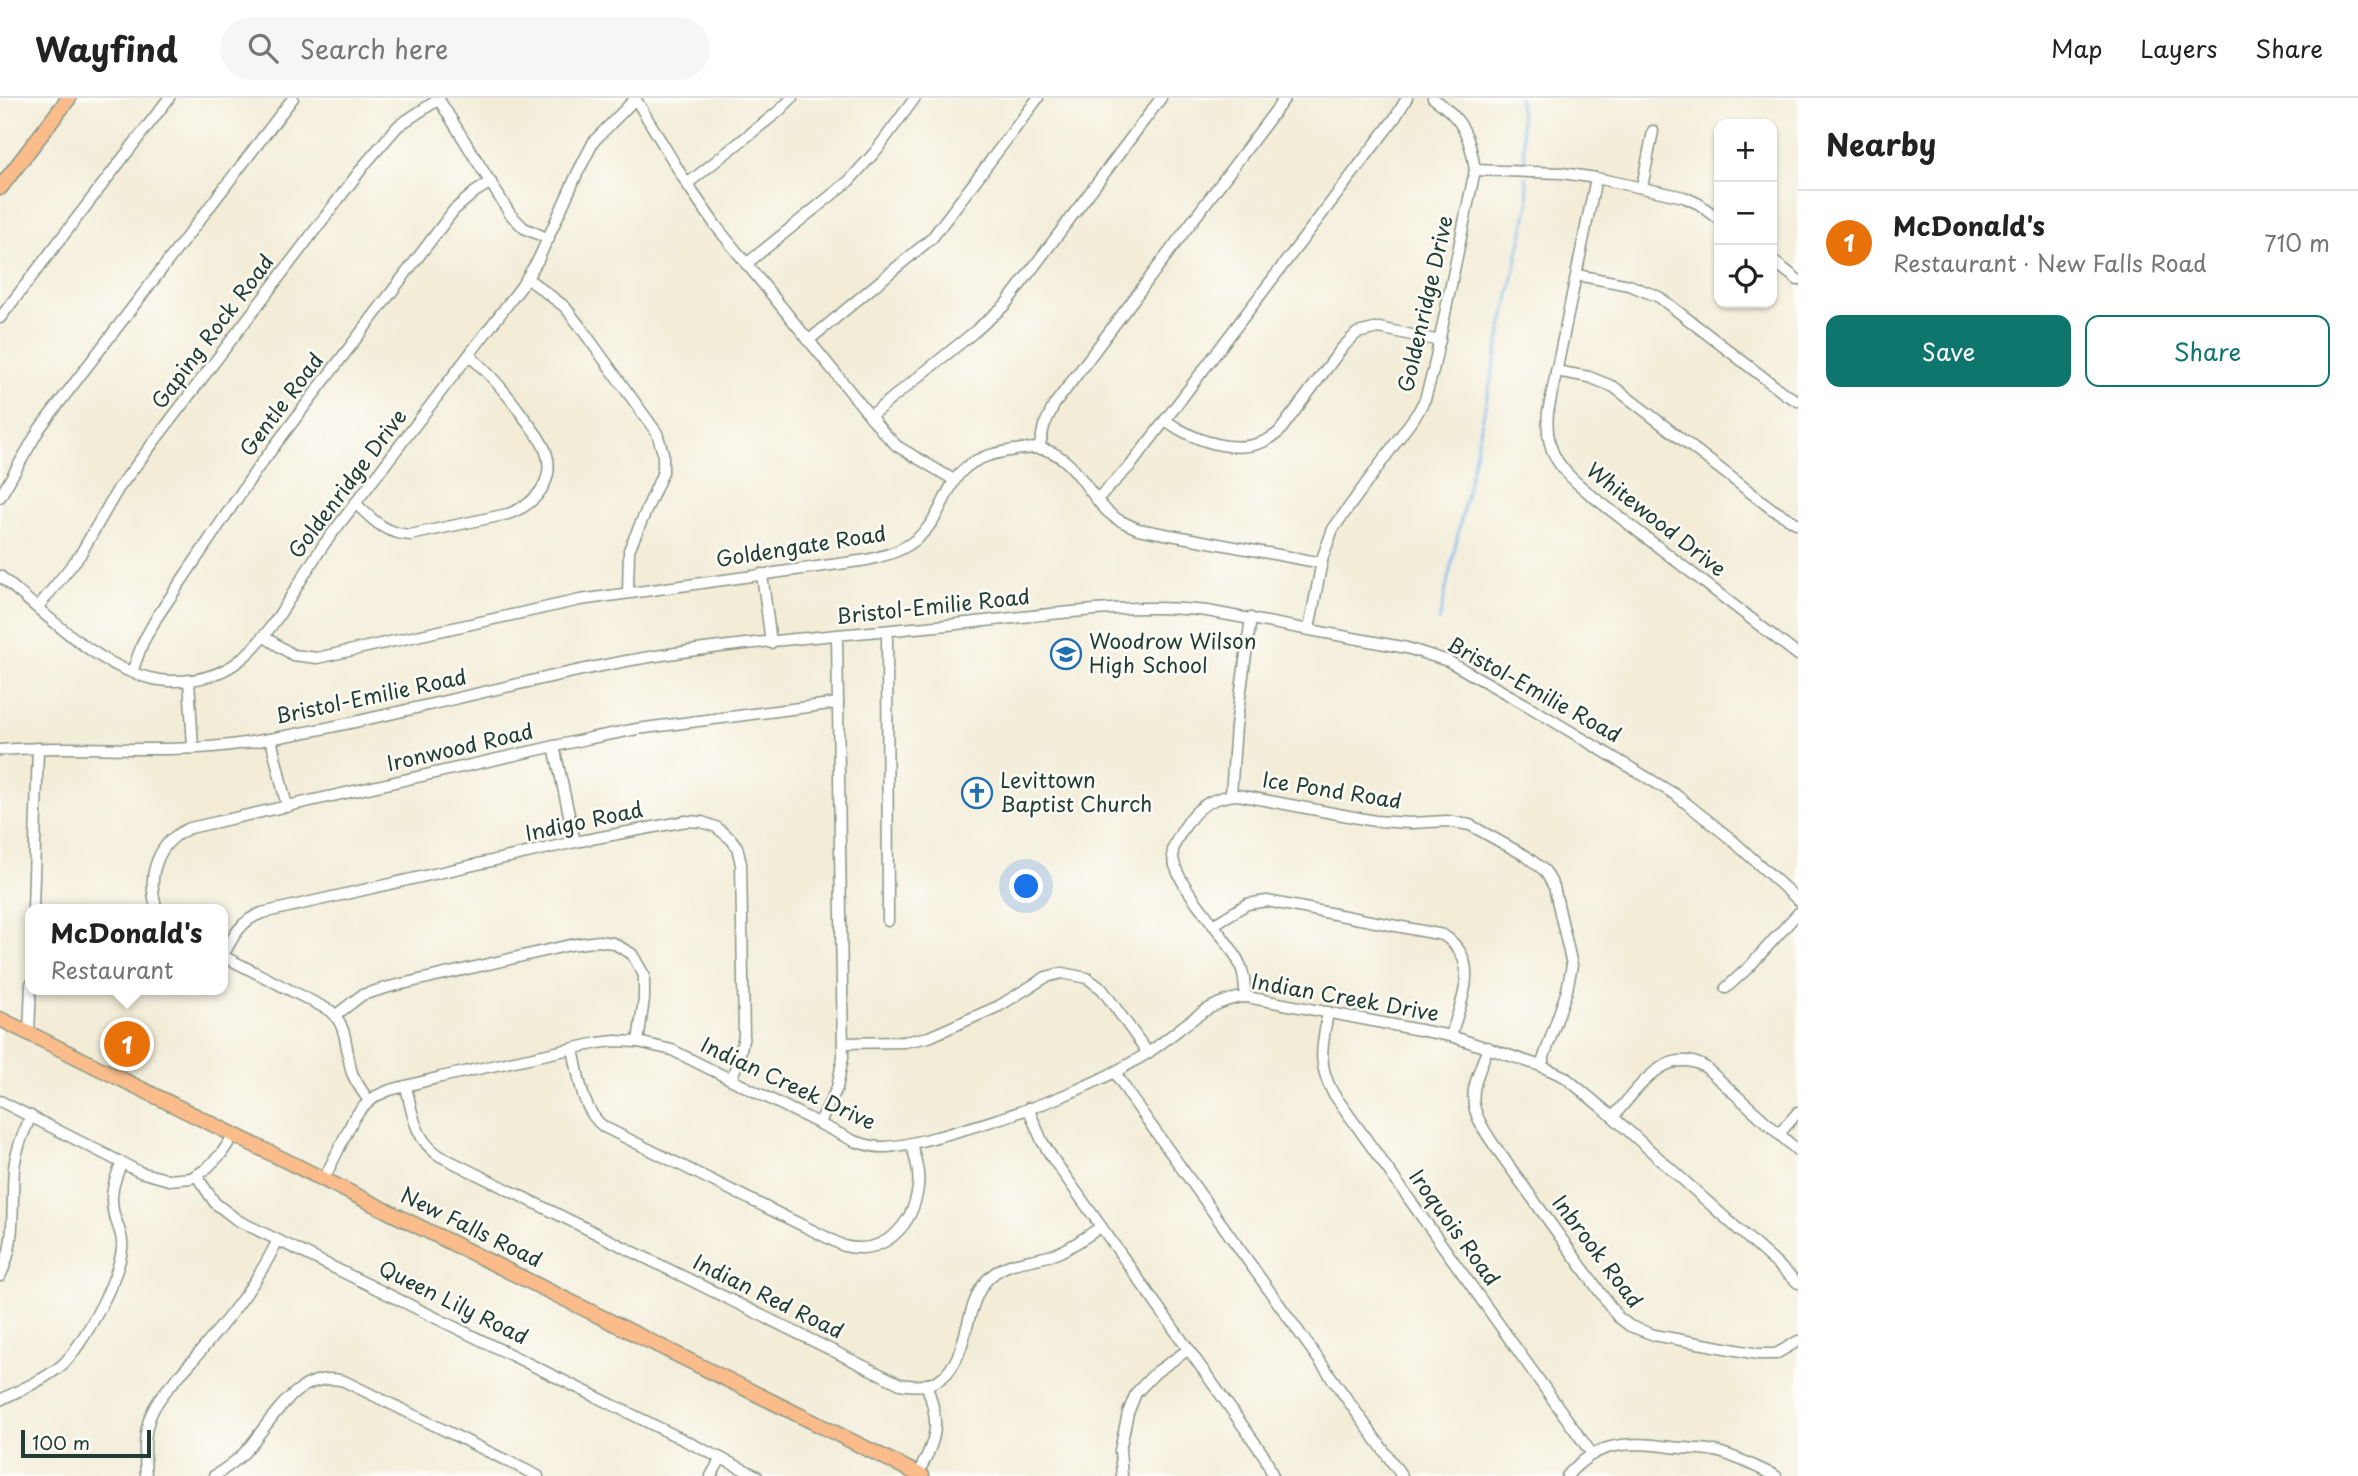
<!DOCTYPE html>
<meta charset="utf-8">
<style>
:root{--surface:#fff;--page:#f6f6f6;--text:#222;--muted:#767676;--line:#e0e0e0;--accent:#0f766e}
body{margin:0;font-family:"Playpen Sans",sans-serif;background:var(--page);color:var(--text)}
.controls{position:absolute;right:21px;top:21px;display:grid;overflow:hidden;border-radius:14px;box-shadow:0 2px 5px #0004}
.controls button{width:63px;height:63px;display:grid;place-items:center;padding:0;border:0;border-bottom:2px solid var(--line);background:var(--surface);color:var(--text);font:35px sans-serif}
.scale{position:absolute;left:21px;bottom:18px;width:130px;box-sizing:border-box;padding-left:7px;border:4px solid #1f3d34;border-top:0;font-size:19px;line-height:24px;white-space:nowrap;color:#1f3d34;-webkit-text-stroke:5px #fdfcf7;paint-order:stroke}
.you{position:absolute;left:1027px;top:789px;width:24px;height:24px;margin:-18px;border:5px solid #fff;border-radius:50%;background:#1a73e8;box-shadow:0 0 0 10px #1a73e833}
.badge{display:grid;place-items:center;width:46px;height:46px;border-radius:50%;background:var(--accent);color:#fff;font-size:23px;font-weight:700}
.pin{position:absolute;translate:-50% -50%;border:4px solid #fff;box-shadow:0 2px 7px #0006}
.popup{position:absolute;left:25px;top:806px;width:203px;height:91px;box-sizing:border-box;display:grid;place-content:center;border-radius:14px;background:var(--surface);filter:drop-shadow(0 2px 5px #0005);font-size:23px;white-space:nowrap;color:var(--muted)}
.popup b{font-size:26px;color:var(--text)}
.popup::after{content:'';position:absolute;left:50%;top:100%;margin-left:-14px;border:14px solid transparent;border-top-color:var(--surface)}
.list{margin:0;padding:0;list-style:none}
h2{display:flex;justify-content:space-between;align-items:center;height:91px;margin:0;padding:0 28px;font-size:30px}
h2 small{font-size:23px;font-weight:400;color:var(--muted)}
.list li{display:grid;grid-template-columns:46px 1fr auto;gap:21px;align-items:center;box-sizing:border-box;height:105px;padding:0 28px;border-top:2px solid var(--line)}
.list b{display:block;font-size:26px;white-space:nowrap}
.list p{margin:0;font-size:23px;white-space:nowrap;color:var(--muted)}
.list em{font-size:23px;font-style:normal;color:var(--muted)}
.actions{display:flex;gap:14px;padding:21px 28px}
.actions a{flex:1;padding:16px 0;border:2px solid var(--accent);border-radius:14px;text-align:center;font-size:24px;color:var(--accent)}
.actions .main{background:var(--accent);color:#fff}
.icon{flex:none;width:38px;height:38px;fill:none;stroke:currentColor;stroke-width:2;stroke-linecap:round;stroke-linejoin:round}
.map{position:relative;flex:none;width:1798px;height:1378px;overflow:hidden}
header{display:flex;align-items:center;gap:42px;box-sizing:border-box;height:98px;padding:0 35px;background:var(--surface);border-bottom:2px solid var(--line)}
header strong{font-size:33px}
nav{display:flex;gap:38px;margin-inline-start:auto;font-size:24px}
.search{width:490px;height:63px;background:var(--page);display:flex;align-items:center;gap:18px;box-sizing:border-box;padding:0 24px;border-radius:38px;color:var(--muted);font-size:26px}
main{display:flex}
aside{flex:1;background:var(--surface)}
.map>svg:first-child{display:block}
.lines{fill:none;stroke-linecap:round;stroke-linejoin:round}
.stream{stroke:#74b3e7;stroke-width:2.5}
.minor-casing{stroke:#899586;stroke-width:13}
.major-casing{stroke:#899586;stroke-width:17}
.minor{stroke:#fff;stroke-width:10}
.major{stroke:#f9bc8a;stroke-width:14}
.labels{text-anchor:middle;stroke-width:5;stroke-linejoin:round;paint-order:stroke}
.street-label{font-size:21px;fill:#1f3d34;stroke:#fdfcf7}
.poi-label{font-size:21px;fill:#1f3d34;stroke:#fdfcf7;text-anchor:start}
</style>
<header>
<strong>Wayfind</strong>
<div class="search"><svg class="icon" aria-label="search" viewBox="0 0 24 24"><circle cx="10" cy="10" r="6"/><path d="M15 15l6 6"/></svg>Search here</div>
<nav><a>Map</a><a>Layers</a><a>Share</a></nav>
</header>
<main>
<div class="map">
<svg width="1798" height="1378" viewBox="0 0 1798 1378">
<rect width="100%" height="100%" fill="#fdfcf7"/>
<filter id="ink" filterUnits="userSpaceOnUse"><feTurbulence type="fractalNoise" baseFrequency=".0143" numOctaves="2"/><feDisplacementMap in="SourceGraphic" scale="14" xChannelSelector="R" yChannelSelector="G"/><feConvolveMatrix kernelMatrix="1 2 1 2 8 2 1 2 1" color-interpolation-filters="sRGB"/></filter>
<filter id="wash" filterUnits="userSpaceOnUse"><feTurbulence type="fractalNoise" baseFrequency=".00686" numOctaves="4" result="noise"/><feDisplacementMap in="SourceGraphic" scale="28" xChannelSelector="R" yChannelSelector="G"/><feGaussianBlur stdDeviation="1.57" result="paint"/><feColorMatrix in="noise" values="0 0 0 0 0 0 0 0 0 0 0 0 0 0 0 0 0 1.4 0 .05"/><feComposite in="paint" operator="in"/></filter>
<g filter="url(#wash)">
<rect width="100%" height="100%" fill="#f3edd8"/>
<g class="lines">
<g class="stream">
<polyline points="1519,0 1526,71"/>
<polyline points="1439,524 1529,105 1526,78"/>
</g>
</g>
</g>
<g filter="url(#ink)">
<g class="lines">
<g class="minor-casing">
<g id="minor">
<polyline points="438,0 510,116 524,130 549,141"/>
<polyline points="635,0 687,86 716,128 883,334 897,348 954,382"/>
<polyline points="1475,72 1562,75 1596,80 1684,99 1699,106 1719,121"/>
<path d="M1596,80L1548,314C1544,356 1561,372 1591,397L1798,557"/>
<polyline points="687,86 779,13 792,0"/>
<polyline points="1642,89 1653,33"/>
<polyline points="1772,162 1798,182"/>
<polyline points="746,166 849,83 875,54 915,0"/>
<polyline points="1577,177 1629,187 1659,199 1785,296 1798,303"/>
<polyline points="527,180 565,209 579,227 657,335 663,355 663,374 629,452 628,494"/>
<polyline points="0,220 169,0"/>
<polyline points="808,243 932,140 1038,0"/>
<polyline points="1556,273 1589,279 1614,289 1772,411 1798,426"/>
<polyline points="870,318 973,235 1005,207 1161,0"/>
<path d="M1165,322C1197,345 1246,362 1279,334L1342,250L1357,235L1379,230L1440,243"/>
<polyline points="1039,351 1044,328 1054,307 1285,0"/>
<polyline points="0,399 40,330 293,0"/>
<polyline points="1097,401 1131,367 1395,20 1407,0"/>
<path d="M355,405C374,423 384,435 410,437L508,416C537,406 558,380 544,349C539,338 530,328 523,318C507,295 490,276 469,257"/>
<polyline points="762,476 771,545"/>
<path d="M0,478C46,516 106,579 168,583C196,584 225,577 246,557C278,528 299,481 325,445C390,359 456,274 521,189L538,162L577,76L594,43L636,0"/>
<polyline points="38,509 80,457 118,391 366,65 398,28 439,1"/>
<path d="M1309,531L1323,458L1333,431L1418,314L1425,301L1433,273L1475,72C1470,37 1462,20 1433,0"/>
<polyline points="887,533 888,823"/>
<path d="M263,538L293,557L317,560L580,502L867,462C887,457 904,453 920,438C954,406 941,365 1003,354C1016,352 1033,348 1046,352C1078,362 1089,401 1114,419C1121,424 1130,427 1138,431L1322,465"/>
<polyline points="132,574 143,544 157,519 257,371 454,112 475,94 491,84"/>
<polyline points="189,582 193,650"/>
<polyline points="271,641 287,709"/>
<polyline points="554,648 575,744"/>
<path d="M0,652C81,645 164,658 245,645C370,625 492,589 616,565C727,544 845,537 957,526C1040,518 1124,504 1207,513L1407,550L1448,563L1525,606L1676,697L1731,741L1798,802"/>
<polyline points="1231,697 1236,628 1251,520"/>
<polyline points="33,811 38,650"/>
<path d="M157,811C146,779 157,743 190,730L591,640L637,631L838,605"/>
<path d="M1213,827L1247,806L1267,803L1443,837C1483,863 1461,901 1451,938"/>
<path d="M223,858C232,840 241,822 262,815L575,744L686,723L702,724L716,729L731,741L737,749L741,766L744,938L738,964L731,981"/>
<path d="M223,858L331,913C349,931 345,952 352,975C356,985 363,994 369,1003"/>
<polyline points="1726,890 1749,869 1798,815"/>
<path d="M1245,899C1245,890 1245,881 1242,872C1232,839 1168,784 1173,752C1175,742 1182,733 1188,724C1200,706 1216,698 1238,697L1375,723L1411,725L1447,723L1470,727L1526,758L1545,773L1554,789L1572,867L1567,892L1541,968"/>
<path d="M1328,914C1323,946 1316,964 1333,995L1592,1356"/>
<polyline points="336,917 362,897 389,889 570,847 599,843 613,845 632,856 644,877 644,901 638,944"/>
<polyline points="29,936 31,886"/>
<polyline points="843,945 904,944 929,939 999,908 1046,879 1062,875 1087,880 1102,891 1148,955"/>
<path d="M1488,949C1471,995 1464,1004 1494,1047L1618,1219L1630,1228L1654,1237L1758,1256H1776L1798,1243"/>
<path d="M573,951C579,977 581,1012 604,1029L844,1148C884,1158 913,1128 918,1089C920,1074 915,1059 911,1046"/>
<polyline points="1115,974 1130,998 1402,1378"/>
<path d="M406,988C412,1015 415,1042 440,1058L900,1286C974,1300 957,1217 986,1183C1005,1161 1030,1165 1055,1156C1072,1150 1086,1138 1101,1129"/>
<polyline points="0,1003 140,1074 169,1082 191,1080 205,1072 221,1056 234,1037"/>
<polyline points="1028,1010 1042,1043 1053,1061 1265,1359 1273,1378"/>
<path d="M1613,1019C1637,992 1665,946 1705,969L1798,1053"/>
<polyline points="819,1026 837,990 843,959 837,538"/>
<polyline points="1779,1036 1798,1014"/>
<polyline points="196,1077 215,1105 237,1122 757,1378"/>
<path d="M324,1081L354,1020L362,1010L376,998L390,992L441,979L598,945L615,943L638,944L672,952L854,1043C864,1046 875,1050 885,1049C907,1048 928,1041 948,1036C1016,1017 1087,993 1146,956C1178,936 1207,900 1247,899L1451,938L1541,968L1565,979L1613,1019L1798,1185"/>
<path d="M0,1178C17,1147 11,1105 14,1070C16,1052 23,1035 31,1018"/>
<path d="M0,1302C20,1292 44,1282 62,1267C82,1250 126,1169 122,1143C121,1134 117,1125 114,1117C109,1098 114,1082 122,1065"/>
<path d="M918,1376C937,1339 941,1326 926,1286"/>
<path d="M146,1378C145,1358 143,1338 150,1319C158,1297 180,1278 195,1260C229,1219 255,1189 278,1142"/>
<path d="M214,1378C225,1371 235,1364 244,1355C271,1325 296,1270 344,1283L538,1378"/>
<polyline points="711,1378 721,1360"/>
<polyline points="1122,1378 1120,1352 1128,1315 1136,1295 1155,1275 1189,1251"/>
<path d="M1567,1378C1598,1342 1628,1344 1671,1349C1686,1351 1701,1350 1715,1353C1736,1358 1756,1369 1776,1378"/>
</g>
</g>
<g class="major-casing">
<g id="major">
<polyline points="0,90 69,0"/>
<polyline points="0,921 922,1378"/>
</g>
</g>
<use href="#minor" class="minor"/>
<use href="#major" class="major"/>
</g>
</g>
<defs>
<g id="school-ring" transform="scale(1.575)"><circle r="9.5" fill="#fdfcf7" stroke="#1f6fb2" stroke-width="1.5"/><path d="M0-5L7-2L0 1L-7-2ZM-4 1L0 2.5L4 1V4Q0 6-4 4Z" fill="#1f6fb2"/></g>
<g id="church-ring" transform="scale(1.575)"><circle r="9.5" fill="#fdfcf7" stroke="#1f6fb2" stroke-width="1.5"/><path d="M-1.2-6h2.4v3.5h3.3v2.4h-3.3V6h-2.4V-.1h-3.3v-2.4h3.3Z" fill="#1f6fb2"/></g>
</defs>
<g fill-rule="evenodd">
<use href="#school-ring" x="1066" y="556"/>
<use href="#church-ring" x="977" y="695"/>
</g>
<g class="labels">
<g class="street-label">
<text transform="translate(1426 206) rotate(-77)" y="7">Goldenridge Drive</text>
<text transform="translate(213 234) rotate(-53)" y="7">Gaping Rock Road</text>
<text transform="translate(282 307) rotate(-53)" y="7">Gentle Road</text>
<text transform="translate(348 386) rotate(-53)" y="7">Goldenridge Drive</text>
<text transform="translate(1656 422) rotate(38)" y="7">Whitewood Drive</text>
<text transform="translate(801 449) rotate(-9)" y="7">Goldengate Road</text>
<text transform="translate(933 509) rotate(-6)" y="7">Bristol-Emilie Road</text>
<text transform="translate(1534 592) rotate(29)" y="7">Bristol-Emilie Road</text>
<text transform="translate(371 599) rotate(-12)" y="7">Bristol-Emilie Road</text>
<text transform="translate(460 650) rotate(-13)" y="7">Ironwood Road</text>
<text transform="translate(1332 693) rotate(9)" y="7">Ice Pond Road</text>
<text transform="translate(584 724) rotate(-12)" y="7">Indigo Road</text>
<text transform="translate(1345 900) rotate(10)" y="7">Indian Creek Drive</text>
<text transform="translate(788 986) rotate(25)" y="7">Indian Creek Drive</text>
<text transform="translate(471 1130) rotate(26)" y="7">New Falls Road</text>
<text transform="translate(1454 1130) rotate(54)" y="7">Iroquois Road</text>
<text transform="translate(1597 1154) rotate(53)" y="7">Inbrook Road</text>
<text transform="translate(768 1199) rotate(26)" y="7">Indian Red Road</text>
<text transform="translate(453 1205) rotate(26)" y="7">Queen Lily Road</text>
</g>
<g class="poi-label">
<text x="1089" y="551">Woodrow Wilson<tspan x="1089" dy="24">High School</tspan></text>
<text x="1000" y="690">Levittown<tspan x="1000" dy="24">Baptist Church</tspan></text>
</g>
</g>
</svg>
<div class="controls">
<button>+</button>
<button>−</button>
<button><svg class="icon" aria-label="locate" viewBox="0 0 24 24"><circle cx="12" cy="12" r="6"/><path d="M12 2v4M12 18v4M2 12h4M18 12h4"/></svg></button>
</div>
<div class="scale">100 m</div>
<div class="you"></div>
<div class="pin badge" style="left:127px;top:946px;background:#e8710a">1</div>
<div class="popup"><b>McDonald's</b>Restaurant</div>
</div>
<aside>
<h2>Nearby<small></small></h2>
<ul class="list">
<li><span class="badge" style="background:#e8710a">1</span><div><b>McDonald's</b><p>Restaurant · New Falls Road</p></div><em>710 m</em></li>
</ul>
<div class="actions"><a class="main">Save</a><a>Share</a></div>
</aside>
</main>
